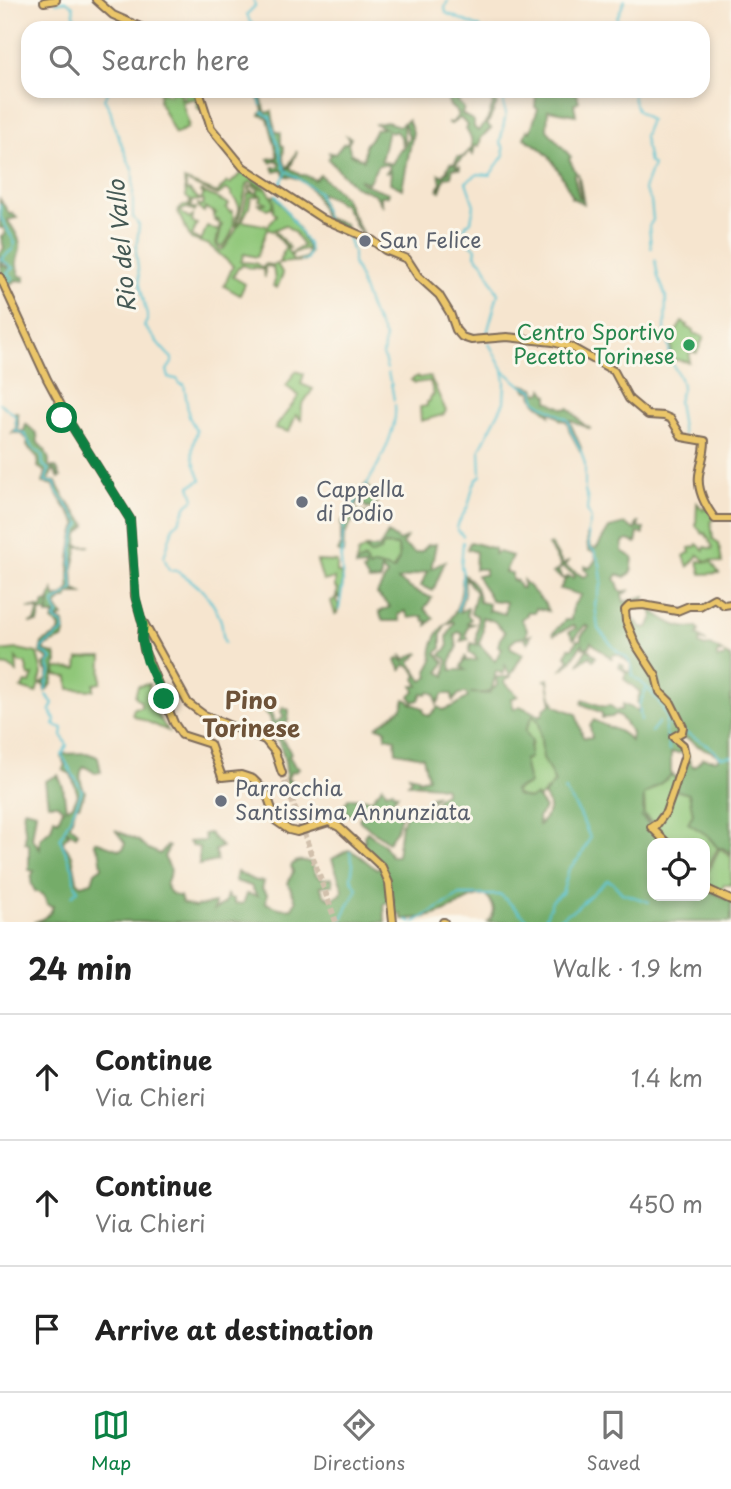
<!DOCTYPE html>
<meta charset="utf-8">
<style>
:root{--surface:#fff;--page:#f2f2f2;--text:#222;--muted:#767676;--line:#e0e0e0;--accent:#0b8043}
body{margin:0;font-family:"Playpen Sans",sans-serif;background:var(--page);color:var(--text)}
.controls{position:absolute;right:21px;bottom:21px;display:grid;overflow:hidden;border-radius:14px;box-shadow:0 4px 10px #0003}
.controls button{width:63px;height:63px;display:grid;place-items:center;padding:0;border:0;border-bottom:2px solid var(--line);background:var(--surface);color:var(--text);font:35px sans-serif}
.stop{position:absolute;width:21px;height:21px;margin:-16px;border:5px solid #0b8043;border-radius:50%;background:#fff}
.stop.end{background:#0b8043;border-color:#fff;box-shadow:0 2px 7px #0008}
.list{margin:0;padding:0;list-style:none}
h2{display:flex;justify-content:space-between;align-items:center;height:91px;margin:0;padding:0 28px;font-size:30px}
h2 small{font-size:23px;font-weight:400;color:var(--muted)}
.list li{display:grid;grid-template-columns:46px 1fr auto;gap:21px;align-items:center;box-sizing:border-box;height:126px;padding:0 28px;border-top:2px solid var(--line)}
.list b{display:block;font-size:26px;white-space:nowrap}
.list p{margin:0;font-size:23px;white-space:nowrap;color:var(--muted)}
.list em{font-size:23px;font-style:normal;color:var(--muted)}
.icon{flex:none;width:38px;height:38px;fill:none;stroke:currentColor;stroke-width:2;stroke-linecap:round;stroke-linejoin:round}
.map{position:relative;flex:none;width:731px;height:922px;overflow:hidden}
.search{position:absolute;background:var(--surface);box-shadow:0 4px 10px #0003;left:21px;right:21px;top:21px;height:77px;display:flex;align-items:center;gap:18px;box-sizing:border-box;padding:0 24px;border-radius:21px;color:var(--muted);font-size:26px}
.sheet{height:469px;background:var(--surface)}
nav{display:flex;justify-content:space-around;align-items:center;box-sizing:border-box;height:98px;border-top:2px solid var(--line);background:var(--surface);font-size:19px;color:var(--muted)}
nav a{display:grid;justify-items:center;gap:4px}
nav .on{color:var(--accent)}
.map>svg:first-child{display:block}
.green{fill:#90c779;stroke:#66784c;stroke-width:2;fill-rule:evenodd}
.forest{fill:#74ac69;stroke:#586b44;stroke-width:2;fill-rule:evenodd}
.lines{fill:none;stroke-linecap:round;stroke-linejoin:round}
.stream{stroke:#58c3d2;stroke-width:2}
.major-tunnel{stroke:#d1c0ac;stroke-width:6;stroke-dasharray:6 3;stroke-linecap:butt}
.major-casing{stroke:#7c6b5c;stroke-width:10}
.major{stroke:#ebc669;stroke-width:6}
.route{stroke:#0b8043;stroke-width:9}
.worship-dot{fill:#6b7280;stroke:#fbf7ec;stroke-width:2.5}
.leisure-dot{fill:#2e9e5b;stroke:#fbf7ec;stroke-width:2.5}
.labels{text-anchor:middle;stroke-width:6;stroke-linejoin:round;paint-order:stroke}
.worship-label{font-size:21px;fill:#5b616d;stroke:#fbf7ec;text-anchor:start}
.leisure-label{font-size:21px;fill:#27864d;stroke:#fbf7ec;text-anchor:end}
.water-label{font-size:23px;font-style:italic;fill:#445854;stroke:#fbf7ec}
.quarter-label{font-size:24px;font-weight:bold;fill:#6d5238;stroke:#fbf7ec}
</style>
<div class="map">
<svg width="731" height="922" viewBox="0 0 731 922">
<rect width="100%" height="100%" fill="#fbf7ec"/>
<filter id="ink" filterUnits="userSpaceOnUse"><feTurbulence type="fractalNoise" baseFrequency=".0143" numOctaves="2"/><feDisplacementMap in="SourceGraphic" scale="14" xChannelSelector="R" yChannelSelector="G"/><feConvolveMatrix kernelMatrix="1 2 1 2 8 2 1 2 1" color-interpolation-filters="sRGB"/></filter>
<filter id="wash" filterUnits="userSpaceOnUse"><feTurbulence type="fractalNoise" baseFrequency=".00686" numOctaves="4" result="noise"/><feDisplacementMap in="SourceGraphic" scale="28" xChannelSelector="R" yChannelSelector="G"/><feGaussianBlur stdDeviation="1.57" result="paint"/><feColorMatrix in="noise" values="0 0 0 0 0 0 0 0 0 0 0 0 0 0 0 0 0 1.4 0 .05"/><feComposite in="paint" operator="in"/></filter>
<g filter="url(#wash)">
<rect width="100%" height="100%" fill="#f6e5cf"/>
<g class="green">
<polygon points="160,91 170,95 171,91 181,92 181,99 185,97 183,91 197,91 203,111 198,108 195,98 182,102 189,124 187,124 188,128 175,134 159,101"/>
<path d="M241,173C258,174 268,188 273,200V196L275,195L298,228L310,252L305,261L279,263L285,248H287L274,233L276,232L290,248L287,249L293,261L306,258L308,252L306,249L293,253L292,256L291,253L303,246L294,232L285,225L272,231L267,229L257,257L244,254L241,262L255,263L263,268L265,264L271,265L277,264L283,274L277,288L273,286L275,281L273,267L265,266V278L264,270L254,267L253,269L242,265L240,268H238L233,277L245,284L240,295L224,286L233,266L209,245L191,239L178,213V210L185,205L187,206L191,201L186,197L184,180L217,193L227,182L230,184ZM186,181L218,195L226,189L232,193L231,195C239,203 242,208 236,218L238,220L247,185L250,182L255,183L265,190L255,184L252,186L259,189L257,192L262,197L259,200L267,203L259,204L267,209L272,207L274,200L273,211L276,215L268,226L242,221L249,207L251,197L259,196L250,189V185L249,190L254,193H248L240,224L236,228L239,221H236V230L224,249L220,250L216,244L220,224L218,231L207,226L201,241L192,236L197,224L192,222L193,216L189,219L180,211L187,208L195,211L196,208H190L189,205L191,206L192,201L200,200L189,190L186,191Z"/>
<path d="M201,191L229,204L226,208L230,212L232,211C237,225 232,234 223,247L217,245L222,225L213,220L220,221L213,217V213L215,215L216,213L205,208L204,212L199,209L198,204L203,206L204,201L201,199L204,195L200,192Z"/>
<polygon points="682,322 688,325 686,327 694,331 693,333 704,337 697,353 690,351 689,362 671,359 672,335 674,335"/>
<polygon points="296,371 304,374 301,384 313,389 302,405 301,420 296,415 289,432 275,428 299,396 286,386"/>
<polygon points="418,376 419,378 430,376 446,411 443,415 421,421 420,407 427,406 427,402 430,401 430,397 434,395 430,381 415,383 411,380"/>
<polygon points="697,503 704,511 703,509 706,507 714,519 711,521 713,539 719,543 722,563 711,560 708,561 711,561 719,573 701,574 698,561 707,562 698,555 688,567 684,556 690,552 689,548 695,547 697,544 704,550 705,547 712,549 713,547 705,533 703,534 696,526"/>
<polygon points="384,545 398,546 399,559 394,568 395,571 375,565 368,569 363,560 359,564 356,564 358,553 366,548 367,552 380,551"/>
<polygon points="317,561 337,562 337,573 341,573 343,583 340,599 338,596 336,601 339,605 337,613 335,614 331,601 335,599 338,590 335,588 335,578 323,581"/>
<polygon points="18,649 37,653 42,674 36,693 21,688 26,683 30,683 33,675 29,676 25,663 20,663 16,658 17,672 8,666 1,665 0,651"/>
<polygon points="92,657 102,657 101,683 94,684 94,690 69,689 68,677 55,675 56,668 77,669 78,659"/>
<polygon points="149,684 149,698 155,698 155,712 168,731 132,715 134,708 141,707 141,702 135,696 138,686"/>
<polygon points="533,714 539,722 543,758 555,782 538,799 537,797 529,799 516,795 514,791 529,784 524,760 530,751 532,741 525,732"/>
<polygon points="672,775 676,778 665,811 656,822 650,822 643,813 645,810 644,795"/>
<polygon points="675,790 689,793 693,814 688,823 707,835 718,848 705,872 705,843 672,843 656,827"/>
<polygon points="720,848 731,857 731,885 724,885 719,894 705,887 705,880 707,881 709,879 705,877"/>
</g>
<g class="forest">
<path d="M255,91H259L266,113L272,111L275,131L281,133V145L284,146L283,158L287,169L297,151L290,168L300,175H305L315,180L320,175L344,197L363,235L354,224V221L342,203L340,204L334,199L319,193L326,218L345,224L347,230L324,219C320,200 308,176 285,176L282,170L275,172L273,167H279L280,163L276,160L271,163L268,159L278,157L268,118L260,115L263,110Z"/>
<polygon points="445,91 457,91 462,99 456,100 464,108 462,114 474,121 474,127 478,131 487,121 493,104 486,91 498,92 497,95 492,94 497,104 487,125 491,128 481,138 479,146 475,145 473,155 469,151 457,163 456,167 460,166 460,169 453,168 451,176 445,177 440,191 438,190 441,183 439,174 444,176 447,169 448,173 450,163 454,164 458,157 464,157 472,147 471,138 466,129 468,126 460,118 451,124 447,122 452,123 459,114 450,106"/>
<path d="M533,91H571L577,95L579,101L574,104L576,115L548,110L547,130L571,157L569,159L576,173L574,176L579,197L581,198C581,190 577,180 578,173L584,204L570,197H573C557,169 554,154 524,138L527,130L530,132L538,109L535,107L536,94Z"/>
<polygon points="408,120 413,132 402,189 390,183 391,171 385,173 390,168 388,165 378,165 368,183 360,180 361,183 389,193 388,196 380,196 383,207 375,194 354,186 328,159 331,154 328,152 335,154 343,144 347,143 349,139 347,136 351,138 348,143 351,154 364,160 365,145 372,137 376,129 384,128 376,124 387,122 399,126 403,123 404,142 402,146 401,137 395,131 392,133 388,130 381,161 392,164 400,149 403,150 409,137 404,123"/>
<path d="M0,199L10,215L12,213L17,218L7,220C12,226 19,237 20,244C22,255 12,258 20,276L25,277V281L17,280L7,286L3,282L7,278L3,277L0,265L6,266L7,269L9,267L6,263H0V253L4,248L1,237L5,234L4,228H0Z"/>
<path d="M523,385L534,388L538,393L542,392L543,389L548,396V401L564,409L569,408L583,424L591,429L569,420L581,448L580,450L570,432L567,421L561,420L555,414L550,412V415C543,405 532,405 532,391H527Z"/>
<path d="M15,412H18V431H24L26,424L37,434L38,443L45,450L49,460V467H56L61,477L59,478L53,469L48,481L56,482C60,492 77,517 85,522L86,526L78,534L77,543L79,545L74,546H90L78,547L73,567L74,590L84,594H69L67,599H62L56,606L63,617L56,619L64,623L65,634L62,639L45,646V652L55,654L57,661L52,684L45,691L44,685L41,684L47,679L48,670H45L44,665L49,660L40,653L42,643L59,633L60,627L52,621L55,615H47L51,600L47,613L41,611L38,623H29L35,622L39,610L28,608H43V603L49,602L53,590L56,598L64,595L70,588C67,577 72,533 78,524C69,512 57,498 54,485L43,483L46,472L38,467C41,457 33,453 27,446L28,440L21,433H12L16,428Z"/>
<path d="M366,484L370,490L367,496L377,503L372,509L369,507L368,509L359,500L354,509L368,514L358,521L353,520C349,525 347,531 344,537L343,553H341L338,551L341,546V522C350,517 357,494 366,484Z"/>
<path d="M637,522H639L638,527L644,529V534L638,533L636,543L628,540L623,542L622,551L633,558L631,573L625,577L618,574L615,579L619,584L618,586L622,593L630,590L622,595L624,602L645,596V599L629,604V614L641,627L648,628L653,617L651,609C664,620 680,631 697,627L699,631L697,635L707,642L700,640L699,644L705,647L711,645L722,652L717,653V658H724L725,654L731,657V854L723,848H718L707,835L688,823L693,814L689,794L675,790L688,755L690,763L694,767L703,758L716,760L720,757C713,751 706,750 698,746C692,742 690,739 682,737L679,741L684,753H671V773L676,778L672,775L644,795L643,813L650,821L656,822L651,823L641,816L666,843H652V896H705V889L731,901V922H488C497,911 495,908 487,896C470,894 461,905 446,911C432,917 416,919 402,919L401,914H393V899L384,904L385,922H34C41,920 51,916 53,906L48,905L43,895L35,891C31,884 29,878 34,871L29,870V844L25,843C27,830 22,821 24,809L36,812L32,838L40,849V839L51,829L54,818L58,820L63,809L57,804H48L45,781L58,775L63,787L66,809L73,805L78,795L71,774L63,770L65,766L62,757L64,754L87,753L98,757L101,772L95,773L84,766C78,774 80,783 85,792L79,806H76L70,825L78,832L76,836L66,830L69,835L64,839L63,844L72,855L77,881L81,885L92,882L95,872L102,867L100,853L94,843L95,841L120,850L124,848L125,843L115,830L139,841L148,849L160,854L167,846L169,847L164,857L171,870L166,885C169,892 172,896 180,896L182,903L194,907L215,903L214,910L225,903L227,895L229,898L234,899V903L243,904L247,894L257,896L251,886L235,881L237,872L253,880L264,882L262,889L267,894L266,903C276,907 281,910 292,908L296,901L288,883L293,872L291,866C297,859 302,860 311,863L316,875L323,879L332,878L333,885L320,886L324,895L331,899L340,895L343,890L332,859L348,850C359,852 367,864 377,869L381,866L357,841H365L364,836L367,832L383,844L391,856H397L401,825L407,814L433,808L439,796L445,793V788C433,784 421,786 408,783L411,780L409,775L417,777L418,780L428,778L423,757L396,752L395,739L385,737L386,730L377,727L402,708L405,699L408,700L410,703L423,708L424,713L429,716L438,707L443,710L454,706L468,697L466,693L459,694L453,701L452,694H443L437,704L435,694L430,692L427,694L422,693L419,700L413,702L410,696L415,692L413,686H419L415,679L417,675L411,667L405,665L401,670L396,661L399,658L406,663L401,655L407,659L413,655L420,653L410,662L422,681L429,677L427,671L433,660C428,650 437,631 445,625L441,635V649L436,653L444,662L439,672L445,676L447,660L441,655L448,647L447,637L454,623L453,621L447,624C458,610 463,592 462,574C473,580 479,589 479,602L489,604L488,612L489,610L505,614L506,602L491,600C488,590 478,583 477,575H485V569H475L476,552L467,549L470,542L495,549L494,554L499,552L512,556L505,572L512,573V580L517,581L520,588H523V580L545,604L548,611L536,608L535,612H527V615L521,619L527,629L526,637L531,635L528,643L524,637L516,639L510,644L511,648L523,654L510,676L505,665L503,674L496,671L492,689L486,693H470L488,694L497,685L496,677H510L504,682L518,696L511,699L514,709L520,706L541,716L545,708L552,704L548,682L545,680L548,679L550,694L556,706L576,714L583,737L592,738L590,726L594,720C607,728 622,729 631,741L632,733L620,716L616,714L612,717L602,718V713L582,704L583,700L605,707L609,705L616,710H622L623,704L638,711L639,707L637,703L640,692L624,679L626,672L619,667L620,664L624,666L623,669L630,673L631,664L618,654L612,655V659L591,642L588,649L596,657L593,660L590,656L578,664L588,647L583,648V643C577,649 572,665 562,669L569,659L566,656L569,648H573L577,640H581V636L589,627L585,625L574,639L569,632L576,628L574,625L554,635L553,633L565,620H571L573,606L581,595L560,589L565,580L553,573L558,570L562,578H567L568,576L573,578L575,575L563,568L559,569L561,566L548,545L551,544L563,565L570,560L565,566L584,577L589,574L584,568L585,566L590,568L596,559L595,553L588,550L587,533L590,547L594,549L598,546L609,528L625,524L635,530ZM465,577L476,593L471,613L477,616C480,627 474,634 477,645L471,643L469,653L474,655L477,660L466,661V656L461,667L465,670H451L450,663L457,648L455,635L458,632L463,634L461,641L469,639L466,635L468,626L473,624L467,623L471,619L467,615L468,608L459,612L464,594ZM482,617L494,621L505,632L500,639L498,646L502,648L495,661L479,644L483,632ZM533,715L539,722L543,758L555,782L543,796C554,807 549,815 539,825L538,818L545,808L536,796L529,799L516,795L514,790L529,784L524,760L530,758V746L532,741L525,731Z"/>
<polygon points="388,533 399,541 406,538 402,544 415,553 422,551 428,545 436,544 431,569 445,561 433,591 421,586 427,571 398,580 415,591 432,598 424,609 434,618 427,625 427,621 424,621 423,616 409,618 405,611 398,615 400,621 383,621 379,612 390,607 377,594 387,575 381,569 381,580 369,581 363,571 365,570 365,566 356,567 356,564 365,559 369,568 375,565 394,570 399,559 398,546 384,545 380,551 370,555 366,548 379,548"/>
<path d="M262,702L268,705L275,723L284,717L281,712L283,707L289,710L288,721L280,729V736L291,753L289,756L295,766L299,768L297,771L291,772L287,779L291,781L286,789C283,782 287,779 286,771C286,760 282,750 278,740H276L275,732H273L270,718L261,706Z"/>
<polygon points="383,786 386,792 393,790 393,793 398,794 390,803 375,804 373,808 379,811 399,806 414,808 428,804 431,797 437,794 428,807 403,810 396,831 388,842 361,822 359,819 363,813 360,810 357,810 353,816 348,814 343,807 349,798 372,799"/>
<polygon points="209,833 222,847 215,850 217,861 199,865 199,847 192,846 189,842 205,841 204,834"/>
</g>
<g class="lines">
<g class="stream">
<polyline points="254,0 255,6 247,14 250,22 257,28"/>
<polyline points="448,0 445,8 446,13 481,28"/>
<polyline points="56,3 66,1 73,6 76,28"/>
<polyline points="84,28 94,28"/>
<polyline points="621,28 617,18 625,0"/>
<path d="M109,91L104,99L110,109L114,126L133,172V217L139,225L136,252L140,285L147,315V321L144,326C150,333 167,355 172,358V363L167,370L169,378L177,379L181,385L184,384L189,417L197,431C189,455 192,457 201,480L190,486L194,498"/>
<polyline points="257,91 261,105"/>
<polyline points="633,91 633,96"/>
<polyline points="633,98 637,110 650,120 644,135"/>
<polyline points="262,112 270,117 285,170"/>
<polyline points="644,137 649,162 653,165 651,171"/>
<polyline points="287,171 318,192 326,218"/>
<polyline points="650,173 644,189 651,201 653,220 649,226 651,248"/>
<polyline points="278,188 286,173"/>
<polyline points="276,195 308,244 310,251 306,260 301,261"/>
<polyline points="0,205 1,218 15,243 13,249 1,259 13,268 7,273 13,278 7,282"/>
<polyline points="347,232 352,250"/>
<polyline points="353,252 353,263 360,279"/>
<polyline points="655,260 658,277 664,291"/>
<polyline points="360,281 372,313"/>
<polyline points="664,292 666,297 665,330 669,348"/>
<polyline points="373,315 385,337 383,355 387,369"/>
<polyline points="486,337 498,294 483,263 475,255 476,248 469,243 470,236 463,234 466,225 471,221 474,205 466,182 478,174 490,175 504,155 503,146 500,143 506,113 503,104 509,91"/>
<polyline points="488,342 503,369 505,382"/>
<path d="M669,350C668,365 683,374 682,390"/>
<polyline points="505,372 522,386"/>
<polyline points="388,373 390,381"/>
<polyline points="391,383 394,400"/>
<polyline points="523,386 533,390 536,401 568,420 571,431 580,449"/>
<polyline points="681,392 678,401 683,435"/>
<path d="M0,403L15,415L17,429L15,431C27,433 26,436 30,444C32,448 39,451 42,455L43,465L49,470L45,481L55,483L57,492L81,524C70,536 71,573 73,589L54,603L58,615L54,619L63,625L64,631L42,647V651L52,659L48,664L50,672L45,691"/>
<polyline points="581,451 585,464 585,491 588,500 587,510 591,519 588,530"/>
<polyline points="481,476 480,449 504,402 505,383"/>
<polyline points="588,532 589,547 593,550"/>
<path d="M463,536L457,529C458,519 466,513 469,503C472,493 472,483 480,476"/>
<path d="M594,551L600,564L602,582L595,604L598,629L617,651L626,657L632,666L633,676C643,683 654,694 661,705C667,716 667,727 681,730"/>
<path d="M341,559C343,548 342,537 344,526C347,512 360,496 367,484C379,464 398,429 395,405"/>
<polyline points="177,571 169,570 164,557 173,527 179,522 187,505 193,500"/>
<path d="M178,572C198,583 213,599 221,621C223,629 222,636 225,643"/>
<polyline points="463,573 461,566 463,542"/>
<polyline points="339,610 343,583 341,560"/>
<polyline points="457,611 463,593 462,574"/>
<polyline points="46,695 53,703 50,710 55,720 54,725 63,728 62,736 67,745 62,755 81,789"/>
<polyline points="640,703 646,689"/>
<polyline points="639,704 641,720"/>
<polyline points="666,721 665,730 668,740"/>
<polyline points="651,732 659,722"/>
<polyline points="684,732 709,746 721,757 731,756"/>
<polyline points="668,742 669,751"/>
<path d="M74,882L73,869L60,839C67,822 78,806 82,790"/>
<polyline points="72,896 78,890 75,884"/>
<polyline points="407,920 412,922"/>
<polyline points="340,922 357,889 351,878 353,864 350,852"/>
<polyline points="415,922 460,895 501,895 530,922"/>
<polyline points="540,922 545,919 552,901 562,893 569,869 581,856 590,838 580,814 565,790"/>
<polyline points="553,922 575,909 607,880 612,882 622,893 649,902"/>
</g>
</g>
</g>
<g filter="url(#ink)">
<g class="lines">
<polyline class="major-tunnel" points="282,773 336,922"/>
<g class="major-casing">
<g id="major">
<polyline points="96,0 113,15 143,28"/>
<polyline points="44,2 56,0"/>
<polyline points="199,91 207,116"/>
<path d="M208,118L211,128L243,167L323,219L372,240L385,250L407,259L418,276L439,295L450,313L456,330L462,337L471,340L507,337L553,342L571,347L614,371L629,399L648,415L664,416L671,419L682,437L705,441C705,453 701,463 699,475C697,491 706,507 715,519H731"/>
<polyline points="0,277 47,379 70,422"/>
<polyline points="61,407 62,418 70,423 130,519 135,596 143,625 142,637 144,650 174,723 182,735 210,744 222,777 241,775 253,779 266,792 276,821 289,830 297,832 329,822 339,827 382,867 389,883 393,922"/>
<polyline points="144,623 188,703 204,715 265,740 275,752 282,773"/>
<polyline points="651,827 654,825 653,829 667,843"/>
<polyline points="655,827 666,812 673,792 685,755 683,745 673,737 682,732 683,727 671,703 660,692 656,676 636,645 626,621 625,610 629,606 643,605 677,611 689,606 700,606 714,598 724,605 731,604"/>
<polyline points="705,888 731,900"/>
<polyline points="443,922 444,922"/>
</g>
</g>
<use href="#major" class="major"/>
</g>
</g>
<g class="lines" filter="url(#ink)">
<polyline class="route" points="62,418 70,423 130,519 136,599 143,625 142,639 147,661 164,699"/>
</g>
<g class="worship-dot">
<circle cx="365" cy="241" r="7"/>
<circle cx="302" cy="502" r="7"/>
<circle cx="221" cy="801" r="7"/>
</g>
<circle class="leisure-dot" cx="689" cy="345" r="7"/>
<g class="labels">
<g class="worship-label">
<text x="379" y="248">San Felice</text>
<text x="316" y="497">Cappella<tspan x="316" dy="24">di Podio</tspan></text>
<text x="235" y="796">Parrocchia<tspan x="235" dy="24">Santissima Annunziata</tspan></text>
</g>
<g class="leisure-label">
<text x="675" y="340">Centro Sportivo<tspan x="675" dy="24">Pecetto Torinese</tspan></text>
</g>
<g class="water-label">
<text transform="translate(122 246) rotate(-95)" y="8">Rio del Vallo</text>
</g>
<g class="quarter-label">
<text x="251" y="709">Pino<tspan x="251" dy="28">Torinese</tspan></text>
</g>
</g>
</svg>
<div class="controls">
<button><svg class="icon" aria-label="locate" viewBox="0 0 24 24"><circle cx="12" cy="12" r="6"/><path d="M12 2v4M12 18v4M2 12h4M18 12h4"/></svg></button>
</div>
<div class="stop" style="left:62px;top:418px"></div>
<div class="stop end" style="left:164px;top:699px"></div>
<div class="search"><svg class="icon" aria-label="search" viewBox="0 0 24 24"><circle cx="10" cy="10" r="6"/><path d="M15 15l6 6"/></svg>Search here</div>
</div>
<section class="sheet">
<h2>24 min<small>Walk · 1.9 km</small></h2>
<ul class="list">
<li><svg class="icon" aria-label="ahead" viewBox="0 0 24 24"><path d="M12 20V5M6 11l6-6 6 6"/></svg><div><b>Continue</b><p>Via Chieri</p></div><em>1.4 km</em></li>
<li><svg class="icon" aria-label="ahead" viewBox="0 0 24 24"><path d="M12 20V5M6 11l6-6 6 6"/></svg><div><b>Continue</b><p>Via Chieri</p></div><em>450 m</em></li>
<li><svg class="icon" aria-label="arrive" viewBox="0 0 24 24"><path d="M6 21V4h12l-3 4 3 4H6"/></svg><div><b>Arrive at destination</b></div></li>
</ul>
</section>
<nav>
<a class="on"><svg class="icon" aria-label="map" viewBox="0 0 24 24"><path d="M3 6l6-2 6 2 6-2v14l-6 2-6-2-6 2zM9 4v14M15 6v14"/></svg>Map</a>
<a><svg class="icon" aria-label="directions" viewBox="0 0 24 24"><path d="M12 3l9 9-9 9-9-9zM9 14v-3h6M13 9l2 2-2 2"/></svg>Directions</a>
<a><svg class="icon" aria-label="saved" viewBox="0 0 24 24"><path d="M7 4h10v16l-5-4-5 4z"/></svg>Saved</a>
</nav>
